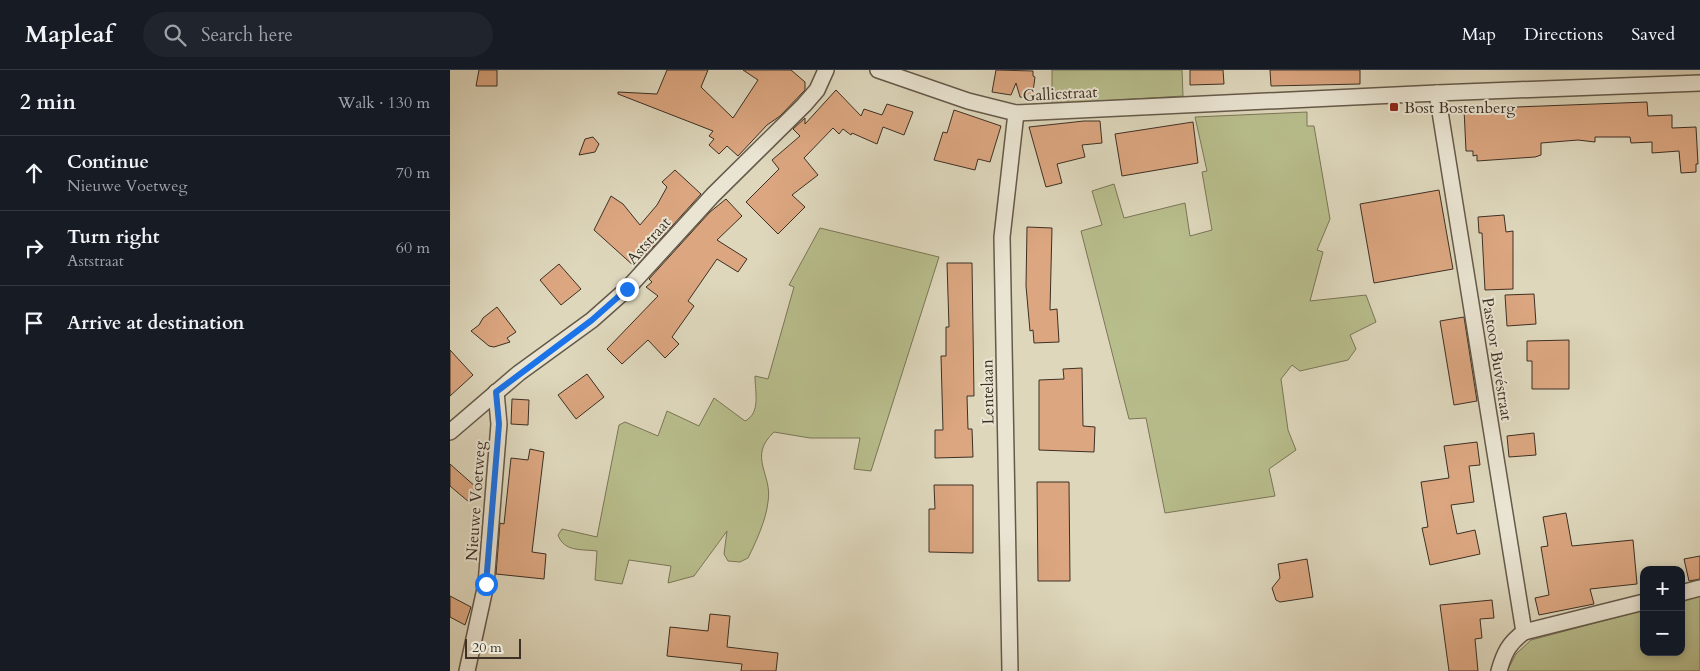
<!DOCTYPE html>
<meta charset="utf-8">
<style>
:root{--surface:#171b24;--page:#20242c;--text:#f1f3f6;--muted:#9ea1a6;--line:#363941}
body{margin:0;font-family:Cardo,serif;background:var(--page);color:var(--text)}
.controls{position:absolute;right:15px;bottom:15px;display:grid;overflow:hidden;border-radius:10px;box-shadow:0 2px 8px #0003}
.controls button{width:45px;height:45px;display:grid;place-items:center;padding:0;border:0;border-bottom:1px solid var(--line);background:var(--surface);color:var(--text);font:25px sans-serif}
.scale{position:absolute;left:15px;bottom:12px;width:56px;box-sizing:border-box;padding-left:5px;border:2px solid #3d3024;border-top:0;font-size:14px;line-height:18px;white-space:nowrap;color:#3d3024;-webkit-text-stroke:4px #eae5d3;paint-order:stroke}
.stop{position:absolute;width:15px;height:15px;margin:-11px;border:4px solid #1a73e8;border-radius:50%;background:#fff}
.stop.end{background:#1a73e8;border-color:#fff;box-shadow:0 1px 5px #0008}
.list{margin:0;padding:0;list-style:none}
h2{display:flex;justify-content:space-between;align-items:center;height:65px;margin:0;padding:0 20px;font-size:21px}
h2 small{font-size:16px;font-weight:400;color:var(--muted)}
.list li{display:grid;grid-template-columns:32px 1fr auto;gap:15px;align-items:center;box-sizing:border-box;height:75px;padding:0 20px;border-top:1px solid var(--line)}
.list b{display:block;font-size:19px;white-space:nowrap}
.list p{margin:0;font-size:16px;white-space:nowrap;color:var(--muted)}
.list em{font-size:16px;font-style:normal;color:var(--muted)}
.icon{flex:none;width:28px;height:28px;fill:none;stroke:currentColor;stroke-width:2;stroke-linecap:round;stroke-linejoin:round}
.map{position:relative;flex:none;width:1250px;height:601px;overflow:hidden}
header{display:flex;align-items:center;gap:30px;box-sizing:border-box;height:70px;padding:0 25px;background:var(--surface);border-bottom:1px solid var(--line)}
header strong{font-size:24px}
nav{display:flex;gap:28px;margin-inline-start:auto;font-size:18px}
.search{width:350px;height:45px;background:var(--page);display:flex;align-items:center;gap:12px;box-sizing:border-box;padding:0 18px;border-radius:28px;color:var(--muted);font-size:19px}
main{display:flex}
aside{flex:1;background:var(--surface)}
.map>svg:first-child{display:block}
.green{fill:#b8bd8c;stroke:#7a7658}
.building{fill:#dba680;stroke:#3d3024}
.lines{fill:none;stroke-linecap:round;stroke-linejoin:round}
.street-casing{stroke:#655a4a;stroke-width:18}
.street{stroke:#eae5d3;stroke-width:15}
.route{stroke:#1a73e8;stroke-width:6}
.poi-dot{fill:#8f2418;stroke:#eae5d3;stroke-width:2}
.labels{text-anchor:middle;stroke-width:4;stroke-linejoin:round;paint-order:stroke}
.street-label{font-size:16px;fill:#3d3024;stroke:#eae5d3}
.poi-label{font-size:16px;fill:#3d3024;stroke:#eae5d3;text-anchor:start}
</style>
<header>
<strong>Mapleaf</strong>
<div class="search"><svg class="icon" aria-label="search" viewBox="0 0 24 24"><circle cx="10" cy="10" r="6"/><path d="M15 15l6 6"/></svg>Search here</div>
<nav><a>Map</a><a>Directions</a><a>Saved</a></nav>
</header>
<main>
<aside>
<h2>2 min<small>Walk · 130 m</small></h2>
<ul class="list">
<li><svg class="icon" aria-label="ahead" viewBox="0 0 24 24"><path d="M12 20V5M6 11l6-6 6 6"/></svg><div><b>Continue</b><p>Nieuwe Voetweg</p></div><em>70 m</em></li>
<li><svg class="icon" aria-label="right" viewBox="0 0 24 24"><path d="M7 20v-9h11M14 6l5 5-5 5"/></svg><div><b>Turn right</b><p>Aststraat</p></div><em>60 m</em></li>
<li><svg class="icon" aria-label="arrive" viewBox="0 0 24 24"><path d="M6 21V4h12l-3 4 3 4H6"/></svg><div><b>Arrive at destination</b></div></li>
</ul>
</aside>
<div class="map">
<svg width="1250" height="601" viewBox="0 0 1250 601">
<rect width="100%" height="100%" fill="#ded7bc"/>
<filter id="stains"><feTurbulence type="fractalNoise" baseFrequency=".004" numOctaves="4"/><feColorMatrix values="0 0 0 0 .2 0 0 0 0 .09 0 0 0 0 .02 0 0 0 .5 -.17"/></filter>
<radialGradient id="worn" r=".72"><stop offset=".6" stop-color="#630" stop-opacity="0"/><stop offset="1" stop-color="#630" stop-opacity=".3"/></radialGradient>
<g class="green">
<polygon points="602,0 732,0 733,26 602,34"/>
<polygon points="857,42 857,56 864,56 880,149 867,180 873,182 860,231 916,225 926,252 900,265 906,279 898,290 850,301 842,295 831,309 838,360 846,380 819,399 825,426 715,443 696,348 679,349 631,161 652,155 642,121 664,114 674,148 735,133 740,166 762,160 752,102 757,101 745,47"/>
<path d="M370,158L489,187L421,401L404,399L410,368H360L324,362C297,387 323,404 318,432C316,450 306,472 298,488L290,492L278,491L274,484L277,461L244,506L218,513L221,496L179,490L172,514L145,510L147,481C131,479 114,482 108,465L112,459L147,467L169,355L175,352L208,366L217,341L249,356L264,328L295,351C311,343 305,322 305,306L318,309L344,217L339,215Z"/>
<polygon points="1250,526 1250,601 1057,601 1066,584 1081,570 1194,540 1194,582 1231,582 1231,531"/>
</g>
<g class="building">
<polygon points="29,0 47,0 47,16 26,16"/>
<polygon points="217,0 258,0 251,17 283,48 308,10 293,0 341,0 355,12 355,20 330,46 317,55 288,86 277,76 269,84 259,75 264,69 259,66 263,61 168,24 168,22 207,24"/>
<polygon points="546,0 583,1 583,6 585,7 582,29 570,27 566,13 561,25 542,22"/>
<polygon points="740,0 773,0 774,14 740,15"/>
<polygon points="820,0 910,0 910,14 821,16"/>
<polygon points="386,20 411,46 414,39 432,45 437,34 463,42 454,65 433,57 427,74 402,63 401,65 393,59 389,64 383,58 354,88 368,105 342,125 355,137 328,164 296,132 329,99 322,90 350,66 343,59 355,48 355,54"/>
<polygon points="1197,32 1198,46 1222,45 1222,58 1246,57 1248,94 1246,94 1246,102 1231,103 1229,81 1202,83 1202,72 1181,73 1180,67 1145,67 1145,72 1128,70 1091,73 1091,85 1085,87 1027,91 1027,85 1023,86 1023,81 1016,81 1014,39"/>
<polygon points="504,40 551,56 540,92 528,89 525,100 484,90 493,62 497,63"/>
<polygon points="634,51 650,51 652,73 632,75 635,87 607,94 612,113 596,117 579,57"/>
<polygon points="743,52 748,93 672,106 665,64"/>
<polygon points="143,67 149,74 145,82 129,85 135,69"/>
<polygon points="225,100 251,124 185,197 144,160 161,126 173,134 190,155 207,135 217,117 212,112"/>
<polygon points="989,120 1003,199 924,213 910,134"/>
<polygon points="276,129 292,146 267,170 297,189 288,202 267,189 238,231 244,236 222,267 229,274 215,288 198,270 172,294 157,279 208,226 196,217 202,212 199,209 260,142"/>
<polygon points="1054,145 1056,162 1063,161 1063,219 1035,220 1032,163 1029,163 1028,147"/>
<polygon points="577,157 602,158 600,240 607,239 609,272 584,273 583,260 580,261 576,216"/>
<polygon points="497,193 522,193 524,326 517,326 518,359 522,359 523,387 485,388 485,360 493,360 491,286 496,286 496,257 499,257"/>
<polygon points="109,194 131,219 111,235 90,210"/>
<polygon points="1084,224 1086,254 1057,256 1055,225"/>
<polygon points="47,237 66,262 57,268 60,272 44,277 39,276 21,261 29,255 33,248"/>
<polygon points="1014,247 1027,331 1004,335 990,251"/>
<polygon points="1119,270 1119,319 1082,319 1082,291 1077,291 1077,271"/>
<polygon points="0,280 23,305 0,326"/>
<polygon points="632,298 633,356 645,357 644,382 589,380 589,310 614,309 613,299"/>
<polygon points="137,304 154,327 126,349 108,325"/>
<polygon points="62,329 79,330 78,355 61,354"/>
<polygon points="1084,363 1086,385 1059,387 1057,366"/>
<polygon points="1027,372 1030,395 1019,396 1024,432 1001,435 1007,464 1025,460 1030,484 980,495 972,458 978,457 971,412 999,408 994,376"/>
<polygon points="80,379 94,382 82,482 96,484 94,509 46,504 50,453 54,454 61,388 78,390"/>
<polygon points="0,394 27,418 26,425 19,432 0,416"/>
<polygon points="587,412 619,412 620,511 588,511"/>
<polygon points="484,415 523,415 523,483 479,482 479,439 485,439"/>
<polygon points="1116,443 1122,476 1183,470 1187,514 1140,519 1144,534 1089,545 1085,528 1099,525 1091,477 1098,476 1093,447"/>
<polygon points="1250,486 1250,509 1239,511 1234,489"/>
<polygon points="857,489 863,527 830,532 826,530 822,518 830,508 828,494"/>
<polygon points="0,526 21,537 15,555 0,547"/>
<polygon points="1042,530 1044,548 1030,549 1032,568 1025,569 1028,601 999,601 990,535"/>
<polygon points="260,544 280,546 277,577 328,583 326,601 291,601 292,594 217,586 220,557 258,561"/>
</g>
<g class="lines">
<g class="street-casing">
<g id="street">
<polyline points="428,0 518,31 566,43 987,23 1250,13"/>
<polyline points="987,23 1074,562"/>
<polyline points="0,362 69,303 142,250 177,219 263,125 354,35 367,20 376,0"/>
<polyline points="1231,523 1250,518"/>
<polyline points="17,601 36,514 49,354 46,322"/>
<polyline points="560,601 552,167 566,43"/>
<path d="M1049,601C1054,583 1059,573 1074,562L1194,532"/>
</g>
</g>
<use href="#street" class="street"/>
</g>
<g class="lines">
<polyline class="route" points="36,514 49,354 46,322 142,250 177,219"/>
</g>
<rect class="poi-dot" x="939" y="32" width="10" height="10" rx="2.5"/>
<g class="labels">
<g class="street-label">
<text transform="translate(610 23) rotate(-3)" y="6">Gallicstraat</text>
<text transform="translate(198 170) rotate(-48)" y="6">Aststraat</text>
<text transform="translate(1048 289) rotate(81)" y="6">Pastoor Buvéstraat</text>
<text transform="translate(537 322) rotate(-91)" y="6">Lentelaan</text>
<text transform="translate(25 431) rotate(-86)" y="6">Nieuwe Voetweg</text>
</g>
<g class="poi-label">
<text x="954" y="43">Bost Bostenberg</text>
</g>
</g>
<rect width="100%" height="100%" filter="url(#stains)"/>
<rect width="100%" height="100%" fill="url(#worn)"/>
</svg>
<div class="controls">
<button>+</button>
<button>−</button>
</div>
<div class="scale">20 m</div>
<div class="stop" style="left:36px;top:514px"></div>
<div class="stop end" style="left:177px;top:219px"></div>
</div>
</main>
